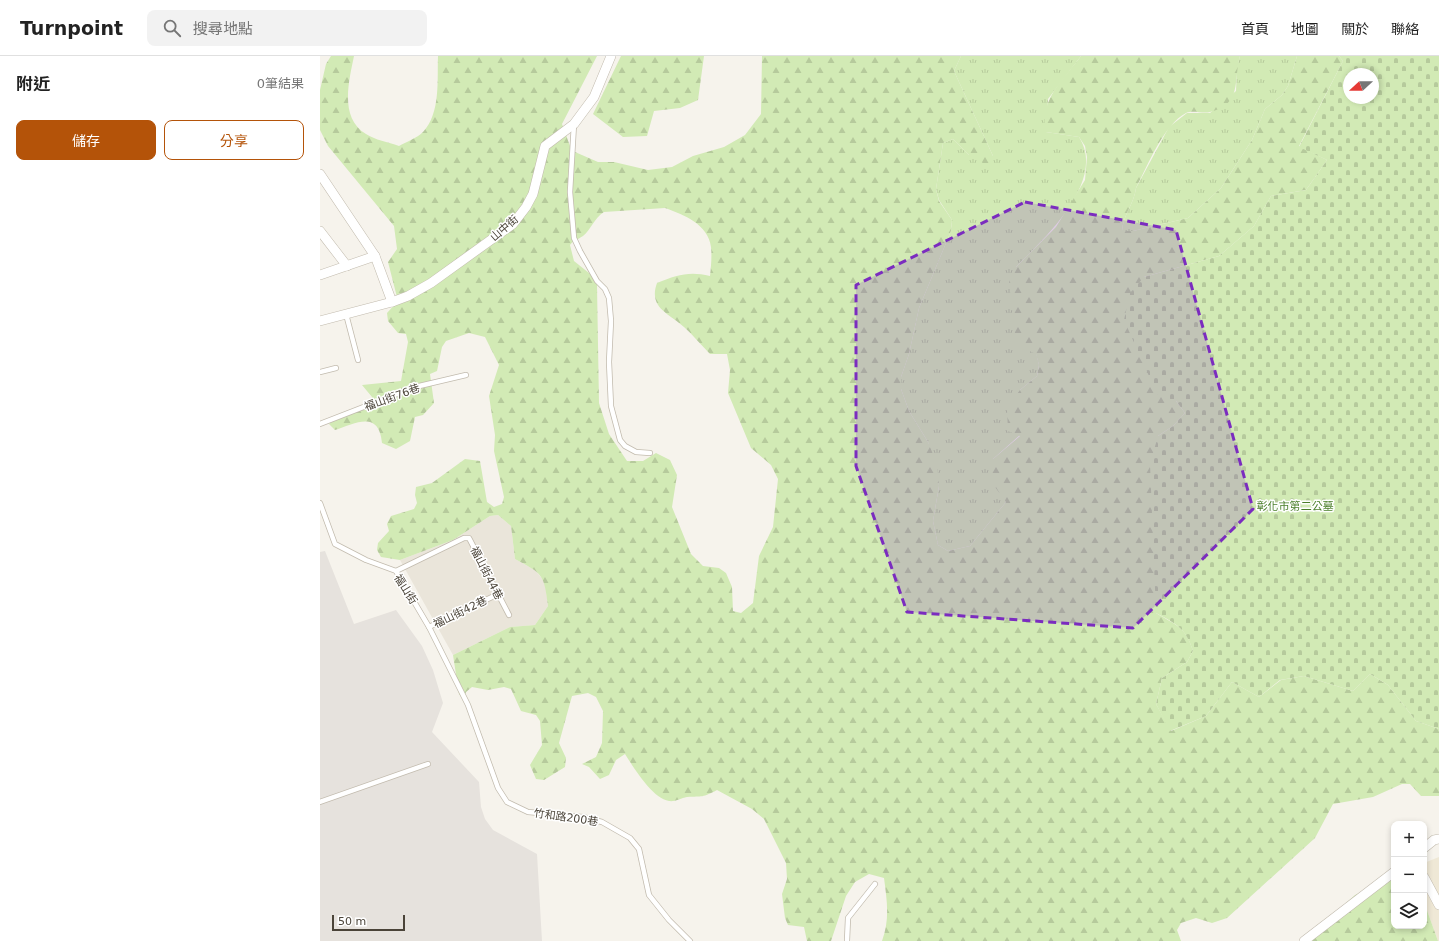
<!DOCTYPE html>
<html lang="zh-TW">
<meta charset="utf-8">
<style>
:root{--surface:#fff;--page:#f2f2f2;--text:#222;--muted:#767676;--line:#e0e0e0;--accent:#b45309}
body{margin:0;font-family:"DejaVu Sans","Noto Sans TC",sans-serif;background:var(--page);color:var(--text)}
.controls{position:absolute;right:12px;bottom:12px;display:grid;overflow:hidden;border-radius:8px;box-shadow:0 2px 6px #0003}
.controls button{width:36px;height:36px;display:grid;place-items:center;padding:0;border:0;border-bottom:1px solid var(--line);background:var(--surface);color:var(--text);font:20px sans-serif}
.compass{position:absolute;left:1023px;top:12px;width:36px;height:36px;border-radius:50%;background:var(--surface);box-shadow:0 2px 6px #0003;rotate:249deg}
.scale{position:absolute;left:12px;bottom:10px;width:73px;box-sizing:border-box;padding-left:4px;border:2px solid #4b4439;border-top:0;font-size:11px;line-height:14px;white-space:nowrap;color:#4b4439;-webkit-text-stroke:3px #fff;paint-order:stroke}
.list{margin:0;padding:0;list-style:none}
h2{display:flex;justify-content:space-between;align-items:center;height:52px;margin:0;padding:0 16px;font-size:17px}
h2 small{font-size:13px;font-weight:400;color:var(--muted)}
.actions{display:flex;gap:8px;padding:12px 16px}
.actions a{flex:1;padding:9px 0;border:1px solid var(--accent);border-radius:8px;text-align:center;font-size:14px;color:var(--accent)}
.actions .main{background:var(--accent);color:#fff}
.icon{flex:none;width:22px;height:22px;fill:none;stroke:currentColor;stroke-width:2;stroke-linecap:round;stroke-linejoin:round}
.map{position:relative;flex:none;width:1119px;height:885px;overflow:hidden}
header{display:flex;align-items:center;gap:24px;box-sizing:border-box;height:56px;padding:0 20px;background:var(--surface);border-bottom:1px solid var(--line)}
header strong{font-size:19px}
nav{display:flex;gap:22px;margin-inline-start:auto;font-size:14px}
.search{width:280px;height:36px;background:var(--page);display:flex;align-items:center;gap:10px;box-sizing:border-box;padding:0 14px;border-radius:8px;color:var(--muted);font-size:15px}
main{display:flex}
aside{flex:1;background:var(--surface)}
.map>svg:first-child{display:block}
.residential{fill:#eae5da}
.industrial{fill:#e6e2dd}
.education{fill:#efe8d6}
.grass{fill:url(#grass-tufts)}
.forest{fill:url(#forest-firs);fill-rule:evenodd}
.cemetery{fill:url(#cemetery-stones);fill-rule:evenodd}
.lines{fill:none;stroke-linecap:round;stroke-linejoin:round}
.lane-casing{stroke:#c2bbae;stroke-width:6}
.street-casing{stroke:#c2bbae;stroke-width:10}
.lane{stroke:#fff;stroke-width:4.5}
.street{stroke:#fff;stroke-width:9}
.marked{fill:#7b2cbf;fill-opacity:0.2;stroke:#7b2cbf;stroke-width:3;stroke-dasharray:8 5;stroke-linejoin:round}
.labels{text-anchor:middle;stroke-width:3;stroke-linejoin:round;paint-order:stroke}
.street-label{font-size:11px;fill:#4b4439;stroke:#fff}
.park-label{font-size:11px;fill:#4a7f2a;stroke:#fff}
</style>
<header>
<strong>Turnpoint</strong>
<div class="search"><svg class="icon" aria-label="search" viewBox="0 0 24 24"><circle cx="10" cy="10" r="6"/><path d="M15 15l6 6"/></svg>搜尋地點</div>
<nav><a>首頁</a><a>地圖</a><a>關於</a><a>聯絡</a></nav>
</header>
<main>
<aside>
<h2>附近<small>0筆結果</small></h2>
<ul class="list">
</ul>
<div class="actions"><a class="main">儲存</a><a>分享</a></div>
</aside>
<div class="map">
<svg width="1119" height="885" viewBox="0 0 1119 885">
<defs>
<pattern id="grass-tufts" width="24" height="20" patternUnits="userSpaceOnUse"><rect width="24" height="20" fill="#d2eab5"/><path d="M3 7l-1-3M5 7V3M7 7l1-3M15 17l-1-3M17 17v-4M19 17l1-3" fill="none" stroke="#b6ca9c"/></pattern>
<pattern id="forest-firs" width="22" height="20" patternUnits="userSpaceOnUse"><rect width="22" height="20" fill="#d2eab5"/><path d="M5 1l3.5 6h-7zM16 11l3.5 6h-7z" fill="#b6ca9c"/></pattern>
<pattern id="cemetery-stones" width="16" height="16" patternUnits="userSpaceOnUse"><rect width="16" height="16" fill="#d2eab5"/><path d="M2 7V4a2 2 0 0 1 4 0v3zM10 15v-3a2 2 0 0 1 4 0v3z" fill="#b6ca9c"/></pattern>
</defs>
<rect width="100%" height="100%" fill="#f6f3ec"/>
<polygon class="residential" points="178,459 191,470 195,503 215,514 225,526 228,550 215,569 190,571 133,599 80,504 133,484 170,460"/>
<polygon class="industrial" points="5,495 34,568 76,554 102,590 113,614 123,647 112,676 159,726 161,751 165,763 173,774 217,798 222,885 0,885 0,496"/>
<polygon class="education" points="1119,801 1119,885 1118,885 1104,846 1104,807"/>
<g class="grass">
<path d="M641,0H761L728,43L726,76L759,81C787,125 725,182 696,211L719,309L717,320L700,334V379L673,403L686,446L650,490L628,495L618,489L613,465L619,430L608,386L589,355L581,333V321L589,298L599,252L631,175L632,164L619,144L616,133L623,87L633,83L649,99L673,100L634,15Z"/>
<path d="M920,0H977L968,30L962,39L945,53L932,84L901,132L868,162L813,175H802C803,159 814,148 816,132L849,71L867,57H890L916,35L917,11Z"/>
</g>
<g class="forest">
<path d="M11,0H34C29,25 19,62 46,78C55,84 68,86 79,90C86,86 97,82 103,76C121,57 117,23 118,0H277L242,68L250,90L255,96L278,106H294L328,114L352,111L373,100L404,91L425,79L441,58L442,0H641L634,15L673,100L668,110L649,99L633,83L623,87L616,133L619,145L632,164L631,175L599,252L589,298L581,321V333L589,355L608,386L617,408L619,430L613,465L618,489L628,495L650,490L686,446L667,420L673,403L700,380L688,375L687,352L700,334L717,320L719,309L716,298L696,289L689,224L696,211L736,171L765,124L767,101L765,90L759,81L726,76C719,44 743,24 761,0H920C913,24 923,48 890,56C883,58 873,54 866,57C844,68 827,111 816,132C814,148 803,159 802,175H813L868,162L901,132L932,84L945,53L962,39L968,30L977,0H1019L1023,5L979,90L1007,104L986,134L951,140L934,170L899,200L824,221L856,345L865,357L853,370L838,380L836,557C856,569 866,571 873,595L867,606L842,622L836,648L851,675L886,660L912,626L939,641L961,624L984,620L1033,635L1050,618L1068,629L1096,665L1119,673V740H1101L1090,728H1082L1053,741L1013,748L995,782L907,862L892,867L876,862L861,867L857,874L861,885H562C570,863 567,845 564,822L549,818L535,826L526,840L511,885H487L484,871L468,869L465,862L462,838L467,823L466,807L444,763L432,753L397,734C382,742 383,740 367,741C361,742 355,746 349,745C332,742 314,712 305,698L296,704L289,719L280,723L269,711L262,708L276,701L282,687L283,655L276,641L268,637L252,640L239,687L246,702L245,711L224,724L216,723L210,709L222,689L220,665L216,659L201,655L191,633L184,631L168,634L152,631L146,636L144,644L139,638L133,599L190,571L215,569L228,550C224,518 223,518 195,503L191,470L178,459L170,460L133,484L80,504L61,501L57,494L58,487L69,475L67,468L71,460L94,453L97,447L95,439L96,431L112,427L145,403L160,405L167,446L174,451L182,448L184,441L174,395L175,379L169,340L179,309L165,281L149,277L126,285L122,291L117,315L110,318L114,347L103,359L95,361L90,385L76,393L62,387C59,354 36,367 15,374L9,368L15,363L53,348L52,341L42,329L81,325L88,286L86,278L78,277L68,265L67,257L78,245L68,206L77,193L74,170L8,90L0,74V34L6,8ZM345,152C364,159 388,168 391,191C392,200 391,211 390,220C369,215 357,219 337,227C328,252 349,257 364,271C373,279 381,289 390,298H407L410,314L408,337L431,392L451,409L458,423L453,471L439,500L433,547L421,557L413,555L412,531L406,517L399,512L383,510L371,498L352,451L357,419L350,404L336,397L323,405H307L289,378L279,347L277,229L274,221L254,205L250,189C254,184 257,184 263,180C271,174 274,162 284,156Z"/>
<polygon points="301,0 384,0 378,44 360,52 334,55 327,80 303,81 273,58"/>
<polygon points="1074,820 1074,870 1104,870 1104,846 1118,885 984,885 1035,839"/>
</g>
<path class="cemetery" d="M1019,0H1119V673L1096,665L1068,629L1050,618L1033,635L984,620L960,624L939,641L912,626L886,660L850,675L836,648L842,622L867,606L873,595C866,572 856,568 836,557L830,408L838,380L853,370L865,357L856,345L837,338L804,264L810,237L824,221L899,200L934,170L951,140L986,134L1007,104L979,91L1023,5ZM1029,18H1053V42H1029Z"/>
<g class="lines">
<g class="lane-casing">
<g id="lane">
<polyline points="254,68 250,136 254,182 260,195 277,225 285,233 289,242 291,265 289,306 291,350 300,384 305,390 316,396 330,397"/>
<polyline points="26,258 38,304"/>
<polyline points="0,316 16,312"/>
<polyline points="0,368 95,331 146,319"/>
<polyline points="0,447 15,488 46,504 76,515 109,571 148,649 178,732 187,746 208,756 263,761 282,766 310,782 319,793 329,839 349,864 370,885"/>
<polyline points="76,515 144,482 149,482 189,559"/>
<polyline points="109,571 172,541"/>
<polyline points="0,746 108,708"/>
<polyline points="527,885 528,862 555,828"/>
</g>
</g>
<g class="street-casing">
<g id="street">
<polyline points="0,118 55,200 72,246"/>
<polyline points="0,175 27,210"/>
<polyline points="0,219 55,200"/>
<polyline points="0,265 72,246 88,240 111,227 193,168 206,151 213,138 225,90 254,68 274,41 291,0"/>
<polyline points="1104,792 1114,784 1119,783"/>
<polyline points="1104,821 1119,849"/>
<polyline points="984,885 1074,816"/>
</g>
</g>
<use href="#lane" class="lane"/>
<use href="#street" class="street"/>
</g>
<path class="marked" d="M705,146L856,174L933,453L813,572L587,556L536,410V229Z"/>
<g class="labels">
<g class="street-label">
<text transform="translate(184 172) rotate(-41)" y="4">山中街</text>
<text transform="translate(72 341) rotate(-20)" y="4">福山街76巷</text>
<text transform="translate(167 517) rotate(63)" y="4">福山街44巷</text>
<text transform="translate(86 533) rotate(58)" y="4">福山街</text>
<text transform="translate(140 556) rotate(-26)" y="4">福山街42巷</text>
<text transform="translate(246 761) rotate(8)" y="4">竹和路200巷</text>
</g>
<g class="park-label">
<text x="975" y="454">彰化市第二公墓</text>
</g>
</g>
</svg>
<div class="controls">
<button>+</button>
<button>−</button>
<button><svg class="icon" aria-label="layers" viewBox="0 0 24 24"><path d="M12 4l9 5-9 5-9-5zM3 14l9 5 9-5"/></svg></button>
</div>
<svg class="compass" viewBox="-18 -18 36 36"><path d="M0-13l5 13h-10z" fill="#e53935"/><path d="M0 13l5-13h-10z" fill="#767676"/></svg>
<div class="scale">50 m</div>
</div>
</main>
